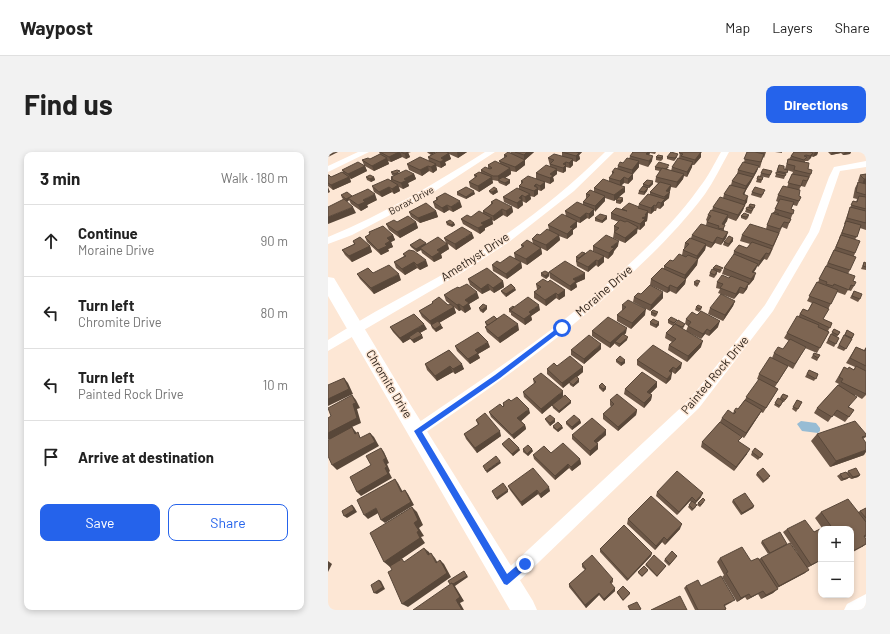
<!DOCTYPE html>
<meta charset="utf-8">
<style>
:root{--surface:#fff;--page:#f2f2f2;--text:#222;--muted:#767676;--line:#e0e0e0;--accent:#2563eb}
body{margin:0;font-family:Barlow,sans-serif;background:var(--page);color:var(--text)}
.controls{position:absolute;right:12px;bottom:12px;display:grid;overflow:hidden;border-radius:8px;box-shadow:0 2px 6px #0003}
.controls button{width:36px;height:36px;display:grid;place-items:center;padding:0;border:0;border-bottom:1px solid var(--line);background:var(--surface);color:var(--text);font:20px sans-serif}
.stop{position:absolute;width:12px;height:12px;margin:-9px;border:3px solid #2563eb;border-radius:50%;background:#fff}
.stop.end{background:#2563eb;border-color:#fff;box-shadow:0 1px 4px #0008}
.list{margin:0;padding:0;list-style:none}
h2{display:flex;justify-content:space-between;align-items:center;height:52px;margin:0;padding:0 16px;font-size:17px}
h2 small{font-size:13px;font-weight:400;color:var(--muted)}
.list li{display:grid;grid-template-columns:26px 1fr auto;gap:12px;align-items:center;box-sizing:border-box;height:72px;padding:0 16px;border-top:1px solid var(--line)}
.list b{display:block;font-size:15px;white-space:nowrap}
.list p{margin:0;font-size:13px;white-space:nowrap;color:var(--muted)}
.list em{font-size:13px;font-style:normal;color:var(--muted)}
.actions{display:flex;gap:8px;padding:12px 16px}
.actions a{flex:1;padding:9px 0;border:1px solid var(--accent);border-radius:8px;text-align:center;font-size:14px;color:var(--accent)}
.actions .main{background:var(--accent);color:#fff}
.icon{flex:none;width:22px;height:22px;fill:none;stroke:currentColor;stroke-width:2;stroke-linecap:round;stroke-linejoin:round}
.map{position:relative;flex:none;width:538px;height:458px;overflow:hidden;border-radius:8px}
header{display:flex;align-items:center;gap:24px;box-sizing:border-box;height:56px;padding:0 20px;background:var(--surface);border-bottom:1px solid var(--line)}
header strong{font-size:19px}
nav{display:flex;gap:22px;margin-inline-start:auto;font-size:14px}
.intro{display:flex;align-items:center;justify-content:space-between;box-sizing:border-box;height:96px;padding:0 24px}
h1{margin:0;font-size:28px}
.button{padding:10px 18px;border-radius:8px;background:var(--accent);color:#fff;font-size:14px;font-weight:700}
main{display:flex;gap:24px;padding:0 24px}
aside{flex:1;background:var(--surface);border-radius:8px;box-shadow:0 2px 6px #0003}
.map>svg:first-child{display:block}
.water{fill:#97bcd4}
.lines{fill:none;stroke-linecap:round;stroke-linejoin:round}
.street{fill:#fff;fill-rule:evenodd}
.secondary{fill:#fff;fill-rule:evenodd}
.wall{fill:#6c5747}
.shaded-wall{fill:#584739}
.building{fill:#7d6552;stroke:#584739}
.route{fill:#2563eb}
.labels{text-anchor:middle;stroke-width:3;stroke-linejoin:round;paint-order:stroke}
.far-street-label{font-size:10px;fill:#261c14;stroke:#fde7d5}
.street-label{font-size:12px;fill:#261c14;stroke:#fde7d5}
</style>
<header>
<strong>Waypost</strong>
<nav><a>Map</a><a>Layers</a><a>Share</a></nav>
</header>
<div class="intro"><h1>Find us</h1><a class="button">Directions</a></div>
<main>
<aside>
<h2>3 min<small>Walk · 180 m</small></h2>
<ul class="list">
<li><svg class="icon" aria-label="ahead" viewBox="0 0 24 24"><path d="M12 20V5M6 11l6-6 6 6"/></svg><div><b>Continue</b><p>Moraine Drive</p></div><em>90 m</em></li>
<li><svg class="icon" aria-label="left" viewBox="0 0 24 24"><path d="M17 20v-9H6M10 6l-5 5 5 5"/></svg><div><b>Turn left</b><p>Chromite Drive</p></div><em>80 m</em></li>
<li><svg class="icon" aria-label="left" viewBox="0 0 24 24"><path d="M17 20v-9H6M10 6l-5 5 5 5"/></svg><div><b>Turn left</b><p>Painted Rock Drive</p></div><em>10 m</em></li>
<li><svg class="icon" aria-label="arrive" viewBox="0 0 24 24"><path d="M6 21V4h12l-3 4 3 4H6"/></svg><div><b>Arrive at destination</b></div></li>
</ul>
<div class="actions"><a class="main">Save</a><a>Share</a></div>
</aside>
<div class="map">
<svg width="538" height="458" viewBox="0 0 538 458">
<rect width="100%" height="100%" fill="#fde7d5"/>
<polygon class="water" points="473,269 488,271 492,276 492,279 490,281 474,279 469,272"/>
<g class="lines">
<g class="street">
<polygon points="30,0 41,0 0,20 0,14"/>
<path d="M157,0H167L104,41L24,83L0,92V85C55,63 107,31 157,0Z"/>
<path d="M277,0H286L246,39L181,90L135,120L0,199V188C41,162 84,140 126,116C181,83 232,45 277,0Z"/>
<path d="M393,0H401C393,14 386,29 377,42C356,70 331,96 305,120C240,182 167,233 94,283L89,285L84,283L82,279L84,275C158,225 232,176 297,116C324,91 350,66 371,36C380,25 386,12 393,0Z"/>
<polygon points="538,9 538,15 512,19 491,80 445,159 371,256 185,435 179,438 173,435 170,429 173,423 361,248 437,153 481,80 501,25 506,15"/>
<polygon points="538,442 538,458 516,458 519,452"/>
</g>
<polygon class="secondary" points="0,125 6,126 82,252 205,449 209,458 182,458 0,144"/>
</g>
<g class="wall">
<polygon points="51,0 83,0 80,1 82,5 78,7 74,5 63,10 60,9 61,12 46,19 37,14 39,19 23,27 22,26 23,30 5,38 0,34 0,23 3,25 15,20 14,18 36,13 34,8 42,7 52,2"/>
<polygon points="99,0 108,0 103,3 100,1"/>
<polygon points="109,0 139,0 130,6 121,2 123,7 117,10 118,13 113,16 108,14 109,18 105,21 101,19 94,24 81,18 79,12 101,9 100,5"/>
<polygon points="182,0 206,0 197,8 197,13 188,20 183,19 183,22 177,26 182,28 182,31 178,34 171,31 170,29 164,28 165,31 151,40 142,35 141,30 147,26 146,23 153,20 153,18 160,17 160,13 172,11 171,9 176,6 176,3 183,1"/>
<polygon points="234,0 254,0 251,3 252,7 248,10 245,9 245,13 242,16 238,15 238,19 235,21 229,19 229,22 225,25 226,29 222,32 208,27 208,21 222,14 220,6 234,4"/>
<polygon points="304,0 328,0 327,2 322,1 321,3 324,9 320,15 311,12 311,15 305,22 305,27 300,32 296,31 293,33 297,40 286,49 277,46 277,49 266,59 266,63 261,67 259,66 252,71 249,70 249,75 245,78 245,82 239,87 231,84 232,88 219,99 213,96 214,102 199,113 187,107 186,101 194,96 193,93 205,92 204,87 212,83 221,78 220,73 238,64 237,59 255,53 255,50 258,46 258,42 266,40 266,36 281,29 281,26 284,23 284,20 289,17 290,14 301,7 302,4 304,2"/>
<polygon points="352,0 374,0 373,1 373,5 366,13 364,13 364,15 359,25 356,24 355,27 348,36 343,35 342,39 341,40 341,46 336,50 336,53 332,57 329,56 328,59 326,59 323,62 320,61 319,69 317,70 317,73 312,78 309,77 309,81 297,91 285,86 286,80 287,80 286,79 286,74 291,70 283,67 283,61 294,58 294,57 310,55 311,52 322,42 322,40 330,31 327,30 328,25 332,19 327,18 327,15 341,15 339,17 343,19 344,15 351,6"/>
<polygon points="419,0 438,0 436,6 435,5 432,16 430,15 429,19 424,28 423,30 418,38 416,43 419,50 417,53 415,58 408,69 400,66 399,69 396,73 396,79 400,80 398,86 393,93 387,91 383,96 378,94 377,98 370,107 369,113 358,127 357,132 348,142 342,139 339,141 322,133 323,127 336,116 336,114 354,103 355,98 357,96 356,96 357,91 363,86 364,83 378,73 379,69 378,68 380,63 384,58 385,55 395,46 396,42 403,33 404,29 409,22 410,18 416,10"/>
<polygon points="447,0 454,0 454,1"/>
<polygon points="466,0 490,0 489,3 485,5 483,4 480,9 477,9 477,10 480,17 483,22 477,35 473,34 471,38 471,44 473,45 469,54 465,53 463,57 466,58 459,77 454,75 442,103 439,108 436,107 430,115 429,114 426,120 426,127 421,133 420,133 419,137 415,142 411,141 406,147 390,141 392,137 388,136 389,130 401,126 402,125 394,122 396,116 405,105 406,99 419,96 422,92 412,89 414,83 438,77 439,73 446,60 450,50 448,49 450,43 459,35 465,20 459,18 456,27 447,25 451,13 456,17 457,17 460,7 461,7 463,4"/>
<polygon points="500,0 523,0 522,2 515,3 513,1 503,3"/>
<polygon points="335,4 335,7 333,9 328,8 328,5"/>
<polygon points="339,5 349,5 346,9 339,7"/>
<polygon points="444,19 441,26 432,24 433,21"/>
<polygon points="63,20 86,22 88,27 80,31 81,34 75,37 71,35 72,39 66,42 64,40 54,45 46,40 44,34 63,29 63,25 66,24 64,23"/>
<polygon points="538,22 538,78 532,76 527,88 527,101 526,104 522,118 520,122 525,129 526,134 523,139 520,138 517,143 509,140 495,167 504,171 500,179 501,180 489,201 477,196 465,217 460,214 447,235 450,237 447,242 435,261 433,260 416,286 404,279 419,302 406,319 373,295 374,290 392,270 394,266 405,261 406,259 410,257 431,228 429,227 431,222 444,206 446,201 455,197 461,189 456,186 459,181 470,165 475,157 480,159 484,151 479,149 489,130 490,130 506,98 511,87 511,86 517,72 516,72 520,61 525,49 528,50 529,47 525,46 527,36 530,30 531,30 530,29 532,23"/>
<polygon points="38,25 46,25 47,28 43,30 39,28"/>
<polygon points="435,25 433,31 428,30 429,27"/>
<polygon points="193,29 217,30 217,36 213,39 210,38 210,42 206,45 202,44 203,47 198,51 194,49 195,53 190,57 176,50 175,45 191,37 191,34 193,32"/>
<polygon points="315,32 325,32 321,36 320,36 319,39 316,43 310,42 311,39 315,34"/>
<polygon points="161,39 170,40 165,43 162,41"/>
<polygon points="129,40 147,42 138,47 129,43"/>
<polygon points="424,40 436,41 433,46 423,43"/>
<polygon points="13,43 24,44 49,48 39,53 40,55 33,59 23,52 21,48 19,50 14,46"/>
<polygon points="108,46 134,55 125,60 121,58 116,61 107,56 105,50 108,48"/>
<polygon points="295,46 295,49 292,52 288,51 288,48"/>
<polygon points="163,50 184,55 185,60 179,65 175,63 166,69 164,68 165,72 157,76 157,78 152,82 135,72 133,67 143,65 155,61 155,59 163,52"/>
<polygon points="422,52 427,53 426,56 423,62 417,60 418,57 420,55"/>
<polygon points="108,59 110,65 92,71 83,65 81,60"/>
<polygon points="421,63 420,66 418,68 413,66 413,64"/>
<polygon points="279,64 279,67 274,71 267,69 267,66"/>
<polygon points="69,70 88,70 90,76 72,86 61,78 58,72"/>
<polygon points="118,70 126,71 127,73 124,75 119,73"/>
<polygon points="41,80 65,83 67,88 63,90 65,95 60,97 61,99 53,103 39,90 37,85 42,82"/>
<polygon points="116,86 146,86 128,98 120,92 121,97 113,102 114,106 106,110 94,101 93,98 89,100 83,95 82,93 118,91"/>
<polygon points="405,86 405,89 400,95 395,93 396,90"/>
<polygon points="25,89 42,94 44,100 24,110 17,103 14,98 26,92"/>
<polygon points="265,94 290,94 286,99 285,102 280,107 265,99"/>
<polygon points="257,101 276,104 276,110 270,115 268,113 260,120 249,114 248,109 249,108 248,108 248,105"/>
<polygon points="75,102 100,114 92,118 89,116 77,123 68,116 66,110 76,104"/>
<polygon points="193,110 194,116 179,127 165,119 164,113"/>
<polygon points="536,110 538,111 538,118 533,117"/>
<polygon points="385,116 394,118 392,121 389,120 389,122 386,126 381,124 382,121 385,118"/>
<polygon points="221,120 257,127 248,131 249,135 243,139 222,126"/>
<polygon points="45,121 73,128 46,142 32,127 29,122"/>
<polygon points="213,121 221,121 221,124 218,127 213,124"/>
<polygon points="140,127 175,129 176,135 166,141 162,138 154,142 142,133"/>
<polygon points="366,130 371,132 369,135 366,133"/>
<polygon points="208,132 237,138 237,144 231,148 228,146 218,154 206,146 206,140 209,138 209,137"/>
<polygon points="131,136 151,146 141,152 143,157 137,161 133,158 131,159 118,149 116,143"/>
<polygon points="188,138 178,145 174,141 173,139"/>
<polygon points="526,139 532,147 530,150 522,146"/>
<polygon points="313,142 335,146 322,159 305,150 306,145"/>
<polygon points="407,149 405,154 395,169 380,162 382,156"/>
<polygon points="104,150 120,153 126,155 128,161 111,171 115,176 108,180 104,176 103,173 94,165 91,159 104,152"/>
<polygon points="294,153 317,163 303,177 289,169 289,163 294,159"/>
<polygon points="159,154 159,157 155,161 152,159 151,156"/>
<polygon points="186,155 212,158 203,164 204,168 197,173 183,163 183,161 181,160 181,157"/>
<polygon points="368,155 374,155 373,158 371,160 367,158"/>
<polygon points="323,160 330,160 329,163 327,165 323,163"/>
<polygon points="169,167 191,178 172,191 159,180 157,175 159,174 158,173 157,170"/>
<polygon points="358,167 390,175 381,184 377,182 373,187 358,179 360,174 357,172 356,175 354,177 373,195 359,210 340,198 341,193 344,190 337,186 338,181 347,172 357,172"/>
<polygon points="340,168 348,170 345,174 340,171"/>
<polygon points="322,170 331,173 328,176 322,173"/>
<polygon points="62,175 99,177 92,181 95,186 86,191 82,187 75,191 65,180"/>
<polygon points="506,177 512,180 509,185 511,186 506,195 498,191"/>
<polygon points="519,178 526,182 524,187 516,199 509,196"/>
<polygon points="264,179 298,181 296,183 299,188 291,195 287,192 287,191 282,196 264,184"/>
<polygon points="127,194 162,195 150,202 152,206 142,212 129,199"/>
<polygon points="528,195 536,198 538,195 538,243 534,247 527,243 521,255 526,258 517,270 505,263 500,270 486,261 489,256 510,233 511,232 507,230 516,215 520,217 526,217 527,215 518,211"/>
<polygon points="273,197 256,212 243,203 243,198"/>
<polygon points="121,198 136,217 127,222 125,220 109,229 99,218 97,212"/>
<polygon points="486,201 492,203 489,209 483,206"/>
<polygon points="288,208 297,211 293,214 288,210"/>
<polygon points="309,208 353,216 347,222 344,220 343,221 343,227 338,232 309,213"/>
<polygon points="229,214 255,215 255,220 249,225 251,230 245,235 242,233 241,230 235,236 219,222 219,217"/>
<polygon points="481,218 490,222 486,229 477,225"/>
<polygon points="205,227 243,249 243,251 231,261 225,256 224,253 229,249 214,262 196,245 195,240 206,232"/>
<polygon points="271,234 278,235 278,237 275,240 271,236"/>
<polygon points="329,235 322,242 324,243 323,248 316,256 296,242 297,237"/>
<polygon points="455,242 460,244 456,250 455,250 451,256 446,253 450,246 451,247"/>
<polygon points="282,248 309,258 308,263 290,279 275,267 275,262 283,255 282,253"/>
<polygon points="469,248 474,250 468,260 464,257"/>
<polygon points="183,249 202,261 193,269 197,273 198,277 186,287 163,265 161,260 175,255 175,251"/>
<polygon points="217,267 227,267 227,270 222,274 218,269"/>
<polygon points="148,268 173,284 149,301 138,287 136,282 150,273"/>
<polygon points="252,268 253,271 244,278 238,272 238,270"/>
<polygon points="225,274 235,276 230,280 225,276"/>
<polygon points="489,282 538,282 538,285 535,287 536,303 502,315 483,289"/>
<polygon points="244,283 278,283 269,291 270,292 270,297 262,304 244,287"/>
<polygon points="174,292 192,298 185,304 175,294"/>
<polygon points="195,297 205,299 200,304 195,300"/>
<polygon points="424,300 435,302 430,308 423,303"/>
<polygon points="223,301 252,307 253,312 244,319 241,316 227,328 206,307 205,303"/>
<polygon points="520,319 532,323 530,325 523,327 521,325 519,327 513,329 509,324 512,322 519,321"/>
<polygon points="429,321 441,326 435,331 428,323"/>
<polygon points="180,334 222,339 213,346 210,342 194,354 182,338"/>
<polygon points="329,340 373,345 367,352 368,355 364,359 360,355 363,350 362,349 349,363 328,344"/>
<polygon points="405,348 426,354 425,356 413,363 404,350"/>
<polygon points="376,350 372,355 369,353 370,351"/>
<polygon points="538,356 538,385 537,385 538,387 538,392 534,395 523,377 493,377 493,408 479,416 477,421 449,436 445,441 433,447 430,442 419,448 417,445 409,450 394,425 396,423 389,410 392,406 423,409 431,407 433,406 470,402 455,380 459,377 486,380 494,376 487,366 493,360 530,360"/>
<polygon points="300,367 352,377 337,393 334,390 327,398 299,372"/>
<polygon points="434,389 459,392 457,393 440,402 433,391"/>
<polygon points="272,397 324,401 323,404 299,429 272,400"/>
<polygon points="349,404 341,414 336,409 337,407"/>
<polygon points="254,412 285,427 285,430 283,432 287,439 276,449 271,443 258,456 241,435 241,432 257,418 254,415"/>
<polygon points="318,412 338,414 329,425 317,413"/>
<polygon points="320,419 314,425 310,421 310,420"/>
<polygon points="358,434 373,434 404,450 397,454 398,457 397,458 367,458 356,436"/>
<polygon points="289,440 302,441 302,442 295,449 289,441"/>
</g>
<g class="shaded-wall">
<polygon points="0,0 10,0 0,5"/>
<polygon points="71,0 72,0 74,5 63,10 61,5"/>
<polygon points="80,0 82,5 78,7 77,2"/>
<polygon points="102,0 108,0 103,3"/>
<polygon points="129,0 139,0 130,6"/>
<polygon points="199,0 206,0 197,8 197,13 188,20 187,15 196,8 196,3"/>
<polygon points="248,0 254,0 251,3 252,7 248,10"/>
<polygon points="320,0 322,0 321,3 318,2"/>
<polygon points="373,0 373,5 366,13 367,8"/>
<polygon points="487,0 490,0 489,3 485,5"/>
<polygon points="504,0 514,0 513,1 503,3"/>
<polygon points="517,0 523,0 522,2 515,3"/>
<polygon points="121,1 123,7 117,10 118,13 113,16 112,10 113,6"/>
<polygon points="485,1 483,6 480,9 482,4"/>
<polygon points="350,2 349,5 346,9 347,6"/>
<polygon points="325,4 324,9 320,15 321,9"/>
<polygon points="59,6 61,12 46,19 44,14"/>
<polygon points="245,7 245,13 242,16 241,11"/>
<polygon points="311,9 311,15 305,22 305,27 300,32 300,27 304,23 304,18"/>
<polygon points="238,10 238,19 235,21 235,12"/>
<polygon points="365,10 364,15 359,25 359,20"/>
<polygon points="108,12 109,18 105,21 103,15"/>
<polygon points="37,14 39,19 23,27 20,22"/>
<polygon points="100,14 101,19 94,24 92,18"/>
<polygon points="431,14 429,19 424,28 426,22"/>
<polygon points="182,16 183,22 172,29 171,29 170,24"/>
<polygon points="229,17 229,22 225,25 226,29 222,32 222,22"/>
<polygon points="86,22 88,27 80,31 81,34 75,37 73,31 76,27"/>
<polygon points="356,22 355,27 348,36 349,30"/>
<polygon points="21,25 23,30 5,38 3,33"/>
<polygon points="46,25 47,28 43,30 42,27"/>
<polygon points="164,25 165,31 151,40 150,34"/>
<polygon points="296,25 296,31 292,35 292,29"/>
<polygon points="425,25 423,30 418,38 416,43 413,48 418,34"/>
<polygon points="536,27 538,27 538,32 534,33"/>
<polygon points="182,28 182,31 178,34 177,31"/>
<polygon points="325,29 325,32 321,36 321,34"/>
<polygon points="217,30 217,36 213,39 212,34"/>
<polygon points="208,32 209,37 210,36 210,42 206,45 206,34"/>
<polygon points="70,33 72,39 66,42 64,37"/>
<polygon points="343,33 342,39 339,42 342,40 341,46 336,50 336,53 332,57 333,51 336,48 338,39"/>
<polygon points="0,35 2,40 0,41"/>
<polygon points="61,35 64,40 54,45 51,40"/>
<polygon points="297,35 297,40 286,49 286,43"/>
<polygon points="320,36 319,39 316,43 316,40"/>
<polygon points="169,37 170,40 165,43 164,40"/>
<polygon points="146,39 147,42 138,47 138,45"/>
<polygon points="47,42 49,48 39,53 40,55 33,59 30,53 35,48"/>
<polygon points="202,42 203,47 198,51 197,45"/>
<polygon points="194,43 195,53 190,57 189,51 191,46"/>
<polygon points="24,44 25,47 20,46 21,48 19,50 18,47"/>
<polygon points="277,44 277,49 267,60 267,54"/>
<polygon points="420,44 419,50 416,54 417,49"/>
<polygon points="295,46 295,49 292,52 292,49"/>
<polygon points="132,49 134,55 125,60 123,55"/>
<polygon points="119,53 121,58 116,61 114,56"/>
<polygon points="326,53 326,59 323,62 323,56"/>
<polygon points="417,53 415,58 408,69 410,63"/>
<polygon points="25,55 28,61 0,72 0,65"/>
<polygon points="184,55 185,60 179,65 178,59"/>
<polygon points="174,57 175,63 166,69 165,64"/>
<polygon points="266,57 266,63 261,67 261,62"/>
<polygon points="108,59 110,65 92,71 90,66"/>
<polygon points="320,59 319,69 317,70 317,73 312,78 312,72 314,66"/>
<polygon points="258,61 259,66 252,71 252,66"/>
<polygon points="400,63 399,69 393,78 394,72"/>
<polygon points="279,64 279,67 274,71 274,69"/>
<polygon points="164,66 165,72 157,76 157,78 152,82 150,76 153,71"/>
<polygon points="249,69 249,75 245,78 245,82 239,87 239,82 242,75"/>
<polygon points="88,70 90,76 72,86 69,80"/>
<polygon points="126,71 127,73 124,75 123,73"/>
<polygon points="310,75 309,81 297,91 297,86"/>
<polygon points="400,80 398,86 393,93 395,87"/>
<polygon points="144,81 146,86 128,98 127,92"/>
<polygon points="65,83 67,88 63,90 65,95 60,97 61,99 53,103 50,98 57,92 59,86"/>
<polygon points="231,83 232,88 219,99 218,93"/>
<polygon points="389,85 387,91 383,96 385,91"/>
<polygon points="405,86 405,89 400,95 401,92"/>
<polygon points="291,89 290,94 286,99 285,102 280,107 281,101 283,95"/>
<polygon points="98,91 99,94 92,96 93,98 89,100 88,97"/>
<polygon points="119,92 121,97 113,102 114,106 106,110 104,105 109,98"/>
<polygon points="378,92 377,98 368,110 369,104"/>
<polygon points="42,94 44,100 24,110 21,104"/>
<polygon points="213,96 214,102 199,113 198,107"/>
<polygon points="438,101 436,107 430,115 432,109"/>
<polygon points="276,104 276,110 270,115 270,109"/>
<polygon points="370,107 369,113 357,128 358,127 357,132 348,142 349,136 356,128 357,123"/>
<polygon points="98,108 100,114 92,118 89,113"/>
<polygon points="268,108 268,113 260,120 260,115"/>
<polygon points="86,110 89,116 77,123 74,117"/>
<polygon points="193,110 194,116 179,127 178,122"/>
<polygon points="430,112 428,117 422,125 424,120"/>
<polygon points="221,121 221,124 218,127 217,124"/>
<polygon points="257,121 257,127 248,131 249,135 243,139 242,134 245,127"/>
<polygon points="428,121 426,127 421,133 423,127"/>
<polygon points="71,122 73,128 46,142 43,136"/>
<polygon points="175,129 176,135 166,141 165,136"/>
<polygon points="421,131 419,137 415,142 417,137"/>
<polygon points="160,132 162,138 154,142 153,137"/>
<polygon points="342,133 342,139 339,141 340,136"/>
<polygon points="412,135 411,141 406,147 408,142"/>
<polygon points="187,136 188,138 178,145 178,142"/>
<polygon points="237,138 237,144 231,148 230,143"/>
<polygon points="149,140 151,146 141,152 143,157 137,161 135,155 137,148"/>
<polygon points="335,140 335,146 322,159 323,153"/>
<polygon points="228,141 228,146 218,154 217,148"/>
<polygon points="407,149 405,154 395,169 397,163"/>
<polygon points="131,152 133,158 131,159 129,153"/>
<polygon points="211,153 212,158 203,164 204,168 197,173 196,167 201,160"/>
<polygon points="159,154 159,157 155,161 154,158"/>
<polygon points="126,155 128,161 104,175 102,169"/>
<polygon points="318,157 317,163 303,177 304,171"/>
<polygon points="392,169 390,175 381,184 382,179"/>
<polygon points="331,170 331,173 328,176 328,173"/>
<polygon points="96,172 99,177 83,186 81,185 82,187 75,191 72,186"/>
<polygon points="190,172 191,178 172,191 170,186"/>
<polygon points="113,173 115,176 108,180 107,177"/>
<polygon points="299,176 298,181 288,190 287,190 287,191 282,196 282,191"/>
<polygon points="379,177 377,182 373,187 375,182"/>
<polygon points="94,183 95,186 86,191 84,188"/>
<polygon points="300,185 299,188 291,195 292,192"/>
<polygon points="375,189 373,195 359,210 360,204"/>
<polygon points="160,190 162,195 150,202 152,206 142,212 140,207 147,198"/>
<polygon points="273,192 273,197 256,212 256,207"/>
<polygon points="297,208 297,211 293,214 293,211"/>
<polygon points="354,211 353,216 347,222 348,217"/>
<polygon points="134,212 136,217 127,222 125,217"/>
<polygon points="122,214 125,220 109,229 107,224"/>
<polygon points="255,215 255,220 235,236 234,231"/>
<polygon points="345,215 344,220 340,224 341,219"/>
<polygon points="344,221 343,227 338,232 339,227"/>
<polygon points="16,226 20,231 25,242 0,254 0,247"/>
<polygon points="251,227 251,230 245,235 245,233"/>
<polygon points="329,230 329,235 319,245 319,240"/>
<polygon points="278,235 278,237 275,240 275,237"/>
<polygon points="235,239 235,244 214,262 213,257"/>
<polygon points="24,243 28,248 32,256 29,257 33,271 24,275 28,280 31,286 1,287 0,287 0,281 25,252"/>
<polygon points="324,243 323,248 316,256 316,251"/>
<polygon points="243,249 243,251 231,261 231,259"/>
<polygon points="201,257 202,261 191,271 189,266"/>
<polygon points="309,258 308,263 290,279 290,275"/>
<polygon points="434,258 431,263 416,286 418,281"/>
<polygon points="227,267 227,270 222,274 222,271"/>
<polygon points="252,268 253,271 244,278 244,275"/>
<polygon points="197,273 198,277 186,287 184,283"/>
<polygon points="234,274 235,276 230,280 229,278"/>
<polygon points="278,278 278,283 266,293 266,289"/>
<polygon points="172,279 173,284 149,301 147,296"/>
<polygon points="42,281 46,285 51,294 9,318 4,313"/>
<polygon points="270,292 270,297 262,304 262,299"/>
<polygon points="53,296 56,300 61,311 59,312 62,319 61,320 64,326 33,344 29,340 57,316"/>
<polygon points="191,296 192,298 185,304 184,302"/>
<polygon points="204,297 205,299 200,304 199,302"/>
<polygon points="422,297 419,302 406,319 408,315"/>
<polygon points="538,298 538,300 536,303 502,315 508,309"/>
<polygon points="252,307 253,312 244,319 243,315"/>
<polygon points="172,309 173,311 159,321 158,319"/>
<polygon points="240,312 241,316 227,328 227,324"/>
<polygon points="532,323 530,325 523,327 525,325"/>
<polygon points="522,325 519,327 513,329 515,327"/>
<polygon points="67,327 70,331 77,344 73,340"/>
<polygon points="221,335 222,339 213,346 212,342"/>
<polygon points="77,338 80,342 86,353 57,371 53,368"/>
<polygon points="180,338 180,340 169,348 168,346"/>
<polygon points="209,338 210,342 194,354 193,350"/>
<polygon points="375,341 373,345 366,353 368,349"/>
<polygon points="364,345 362,349 349,363 351,360"/>
<polygon points="24,353 26,355 29,360 19,366 16,364"/>
<polygon points="426,354 425,356 413,363 414,361"/>
<polygon points="84,355 89,360 95,373 91,376 96,384 93,385 97,391 62,415 56,410 89,380 86,371"/>
<polygon points="48,356 52,360 40,367 36,363"/>
<polygon points="354,372 352,377 337,393 339,388"/>
<polygon points="336,385 334,390 327,398 328,394"/>
<polygon points="538,392 534,395 523,401 523,400"/>
<polygon points="96,396 101,400 105,407 100,403"/>
<polygon points="103,401 107,406 112,415 108,411"/>
<polygon points="324,401 323,404 299,429 300,427"/>
<polygon points="112,408 116,412 123,425 80,455 74,452"/>
<polygon points="493,408 479,416 483,413"/>
<polygon points="0,409 4,412 0,420"/>
<polygon points="481,418 477,421 447,437 451,434"/>
<polygon points="136,419 140,425 127,434 136,449 132,451 136,458 133,458 128,448 124,431"/>
<polygon points="51,428 53,429 57,437 49,442 46,441"/>
<polygon points="287,436 287,439 276,449 276,447"/>
<polygon points="450,437 445,441 433,447 438,443"/>
<polygon points="435,439 430,442 419,448 423,445"/>
<polygon points="271,441 271,443 258,456 257,453"/>
<polygon points="421,442 417,445 409,450 413,446"/>
</g>
<g class="building">
<polygon points="52,0 71,0 61,5"/>
<polygon points="73,0 80,0 77,2"/>
<polygon points="109,0 118,0 121,1 113,6 116,8 112,10 100,5"/>
<polygon points="180,0 197,8 187,15 171,9 179,4 176,3"/>
<polygon points="187,0 199,0 196,3"/>
<polygon points="234,0 248,0 251,1 248,4"/>
<polygon points="305,0 320,0 318,2 325,4 321,9 302,4"/>
<polygon points="343,0 350,2 347,6 339,5"/>
<polygon points="352,0 373,0 367,8 353,4 355,2 351,1"/>
<polygon points="419,0 427,0 436,2 433,10 416,7"/>
<polygon points="466,0 482,0 485,1 482,4 478,3 476,4 479,5 476,8 463,4"/>
<polygon points="52,2 59,6 44,14 34,8 40,6 42,7"/>
<polygon points="226,2 245,7 241,11 238,10 235,12 238,13 235,16 222,12 226,8 220,6"/>
<polygon points="330,3 335,4 333,6 328,5"/>
<polygon points="92,5 108,12 103,15 100,14 92,18 79,12"/>
<polygon points="299,6 311,9 304,18 290,14 292,10 295,11"/>
<polygon points="350,6 365,10 359,20 344,15"/>
<polygon points="460,7 481,11 480,17 484,18 483,22 466,18 467,14 459,12"/>
<polygon points="167,9 182,16 170,24 165,24 153,18 157,15 162,17 164,16 160,13"/>
<polygon points="30,10 37,14 20,22 14,18"/>
<polygon points="331,10 341,13 338,17 327,15"/>
<polygon points="415,10 431,14 426,22 410,18"/>
<polygon points="218,13 229,17 222,22 225,24 222,26 208,21"/>
<polygon points="451,13 456,14 456,17 460,18 459,21 449,19"/>
<polygon points="287,16 305,22 300,27 296,25 292,29 281,26 286,20 284,20"/>
<polygon points="334,16 356,22 349,30 328,25"/>
<polygon points="435,17 444,19 442,23 433,21"/>
<polygon points="69,18 72,19 67,22 63,20"/>
<polygon points="78,18 86,22 76,27 79,28 73,31 63,27 65,26 63,25"/>
<polygon points="14,20 21,25 3,33 0,31 0,23 1,23 3,25"/>
<polygon points="151,20 164,25 150,34 141,30 149,24 146,23"/>
<polygon points="448,20 458,22 457,24 448,22"/>
<polygon points="410,21 425,25 418,34 404,29"/>
<polygon points="464,22 481,25 479,29 475,28 473,34 460,31"/>
<polygon points="538,22 538,27 536,27 532,23"/>
<polygon points="42,23 46,25 42,27 38,25"/>
<polygon points="200,24 217,30 212,34 208,32 206,34 210,36 206,39 191,34 195,30 193,29"/>
<polygon points="430,24 435,25 434,28 429,27"/>
<polygon points="175,25 182,28 177,31 170,28"/>
<polygon points="60,27 70,33 64,37 61,35 51,40 44,34"/>
<polygon points="275,27 297,35 286,43 266,36"/>
<polygon points="319,28 325,29 321,34 315,32"/>
<polygon points="332,30 343,33 338,39 342,40 336,45 322,40"/>
<polygon points="530,30 538,32 538,43 528,40"/>
<polygon points="402,33 418,37 415,42 420,44 417,49 396,42"/>
<polygon points="315,34 320,36 316,40 311,39"/>
<polygon points="455,34 472,38 471,44 473,45 471,49 450,43"/>
<polygon points="138,35 146,39 138,45 129,40"/>
<polygon points="166,35 169,37 164,40 161,39"/>
<polygon points="427,35 437,38 434,43 424,40"/>
<polygon points="189,36 202,42 197,45 194,43 191,46 194,47 189,51 175,45"/>
<polygon points="40,37 47,42 35,48 37,50 30,53 20,46"/>
<polygon points="262,38 277,44 267,54 255,50 262,43 258,42"/>
<polygon points="19,40 24,44 18,47 13,43"/>
<polygon points="117,41 132,49 123,55 119,53 114,56 105,50 110,47 108,46"/>
<polygon points="320,42 337,47 333,51 330,50 328,54 326,53 323,56 311,52"/>
<polygon points="531,44 538,45 538,57 523,53 525,49 529,50"/>
<polygon points="291,45 295,46 292,49 288,48"/>
<polygon points="392,45 417,53 410,63 385,55"/>
<polygon points="16,47 25,55 0,65 0,55"/>
<polygon points="168,47 184,55 178,59 174,57 165,64 155,59 165,51 163,50"/>
<polygon points="452,47 466,50 463,57 466,58 465,62 447,57"/>
<polygon points="249,50 266,57 261,62 258,61 252,66 237,59"/>
<polygon points="98,51 108,59 90,66 81,60"/>
<polygon points="301,51 311,55 310,56 320,59 317,63 319,64 314,66 317,67 312,72 283,61 288,56 299,59 294,57"/>
<polygon points="422,52 427,53 426,56 421,54"/>
<polygon points="419,55 425,57 423,59 418,57"/>
<polygon points="522,55 538,59 538,71 519,66"/>
<polygon points="383,58 400,63 394,72 397,73 395,77 390,76 391,74 379,70 383,64 380,63"/>
<polygon points="151,59 164,66 153,71 156,73 150,76 133,67 139,63 143,65"/>
<polygon points="446,60 451,62 450,63 445,62"/>
<polygon points="416,61 421,63 418,65 413,64"/>
<polygon points="444,61 463,67 461,71 456,70 452,77 439,73"/>
<polygon points="234,62 249,69 242,75 245,76 239,82 220,73"/>
<polygon points="272,62 279,64 274,69 267,66"/>
<polygon points="80,64 88,70 69,80 58,72 66,68 69,70"/>
<polygon points="122,68 126,71 123,73 118,70"/>
<polygon points="292,68 297,70 299,69 310,75 297,86 286,80 291,76 286,74"/>
<polygon points="518,69 533,73 529,85 514,81"/>
<polygon points="373,72 400,80 395,87 389,85 385,91 364,83"/>
<polygon points="422,72 451,81 445,94 414,83"/>
<polygon points="55,74 65,83 59,86 62,89 57,92 59,94 50,98 37,85 42,82 41,80"/>
<polygon points="134,75 144,81 127,92 116,86"/>
<polygon points="219,77 231,83 218,93 204,87 209,82 212,83"/>
<polygon points="278,83 291,89 283,95 286,96 281,101 265,94"/>
<polygon points="513,83 532,89 527,101 508,95"/>
<polygon points="401,84 405,86 401,92 396,90"/>
<polygon points="32,85 42,94 21,104 14,98 27,92 25,89"/>
<polygon points="110,85 119,92 109,98 112,100 104,105 92,96"/>
<polygon points="362,86 378,92 369,104 355,98 361,92 357,91"/>
<polygon points="92,87 98,91 88,97 82,93"/>
<polygon points="199,88 213,96 198,107 186,101 196,94 193,93"/>
<polygon points="424,90 444,97 441,102 438,101 432,109 406,99 411,93 419,96"/>
<polygon points="81,98 86,99 98,108 89,113 86,110 74,117 66,110 78,104 75,102"/>
<polygon points="262,98 276,104 270,109 268,108 260,115 248,109"/>
<polygon points="506,98 528,105 522,118 500,111"/>
<polygon points="254,100 257,101 251,106 248,105"/>
<polygon points="351,102 358,105 360,103 370,107 357,123 336,114 342,108 345,109"/>
<polygon points="406,102 430,112 424,120 428,121 423,127 396,116"/>
<polygon points="182,104 193,110 178,122 164,113 169,109 172,111"/>
<polygon points="237,109 257,121 245,127 248,129 242,134 221,120"/>
<polygon points="536,110 538,111 538,115 535,114"/>
<polygon points="61,113 71,122 43,136 29,122 40,116 45,121"/>
<polygon points="388,113 395,116 392,118 385,116"/>
<polygon points="498,114 527,124 525,129 528,130 526,134 523,133 521,138 506,132 505,134 498,132 499,130 491,127"/>
<polygon points="159,116 175,129 165,136 160,132 153,137 140,127"/>
<polygon points="334,116 358,127 349,136 342,133 340,136 323,127"/>
<polygon points="384,117 389,119 387,123 382,121"/>
<polygon points="217,119 221,121 217,124 213,121"/>
<polygon points="394,123 401,126 403,124 421,131 417,137 412,135 408,142 392,136 395,132 389,130"/>
<polygon points="215,127 220,130 222,128 237,138 230,143 228,141 217,148 206,140 213,135 208,132"/>
<polygon points="369,128 372,129 370,132 366,130"/>
<polygon points="489,130 510,138 503,152 481,144"/>
<polygon points="139,132 149,140 137,148 141,151 135,155 131,152 129,153 116,143 124,138 130,135 131,136"/>
<polygon points="183,132 187,136 178,142 173,139"/>
<polygon points="322,133 335,140 323,153 306,145 310,141 313,142"/>
<polygon points="526,139 534,142 532,147 524,144"/>
<polygon points="393,142 407,149 397,163 382,156"/>
<polygon points="111,145 120,153 122,152 126,155 102,169 91,159 105,151 104,150"/>
<polygon points="200,145 211,153 201,160 203,162 196,167 182,158"/>
<polygon points="300,148 318,157 304,171 289,163 298,155 294,153"/>
<polygon points="485,150 501,157 495,167 504,171 502,176 472,162 475,157 480,159"/>
<polygon points="155,152 159,154 154,158 151,156"/>
<polygon points="370,153 374,155 372,157 368,155"/>
<polygon points="185,154 186,155 182,158 181,157"/>
<polygon points="325,158 330,160 328,162 323,160"/>
<polygon points="373,159 392,169 382,179 379,177 375,182 360,174 363,170 358,167 364,160 369,163"/>
<polygon points="86,162 96,172 72,186 62,175"/>
<polygon points="176,162 190,172 170,186 157,175"/>
<polygon points="166,164 169,167 160,173 157,170"/>
<polygon points="469,164 491,173 490,175 501,180 492,196 459,181"/>
<polygon points="280,165 299,176 282,191 264,179"/>
<polygon points="343,165 349,168 346,171 340,168"/>
<polygon points="325,167 331,170 328,173 322,170"/>
<polygon points="350,168 357,172 354,175 347,172"/>
<polygon points="110,169 113,173 107,177 103,173"/>
<polygon points="347,172 375,189 360,204 341,193 348,187 338,181"/>
<polygon points="506,177 512,180 510,183 504,180"/>
<polygon points="519,178 526,182 524,186 517,183"/>
<polygon points="90,179 94,183 84,188 81,185"/>
<polygon points="150,180 160,190 147,198 150,201 140,207 127,194"/>
<polygon points="295,182 300,185 292,192 287,190"/>
<polygon points="503,182 511,186 508,192 500,188"/>
<polygon points="261,183 273,192 256,207 243,198"/>
<polygon points="516,183 524,187 518,197 511,193"/>
<polygon points="462,187 478,195 467,212 446,201 450,195 455,197"/>
<polygon points="325,193 354,211 348,217 345,215 341,219 344,221 339,227 309,208"/>
<polygon points="528,195 537,199 538,196 538,214 522,206"/>
<polygon points="121,198 134,212 125,217 122,214 107,224 97,212"/>
<polygon points="486,201 492,203 490,206 485,203"/>
<polygon points="242,204 255,215 234,231 219,217 226,211 229,214"/>
<polygon points="292,204 297,208 293,211 288,208"/>
<polygon points="442,205 460,214 449,231 431,222"/>
<polygon points="528,214 538,219 538,242 513,230 515,227 511,225 516,215 520,217 521,215 526,218"/>
<polygon points="481,218 490,222 488,227 479,222"/>
<polygon points="314,220 329,230 319,240 324,243 316,251 297,237"/>
<polygon points="213,221 235,239 213,257 195,240 208,230 205,227"/>
<polygon points="248,224 251,227 245,233 241,230"/>
<polygon points="16,226 21,237 0,247 0,233"/>
<polygon points="431,227 450,237 438,256 418,245"/>
<polygon points="274,231 278,235 275,237 271,234"/>
<polygon points="510,233 529,245 520,255 526,258 521,265 509,258 504,265 489,256"/>
<polygon points="289,242 309,258 290,275 275,262 286,252 282,248"/>
<polygon points="455,242 460,244 457,248 453,245"/>
<polygon points="24,243 28,251 25,252 29,266 0,281 0,266 3,264 0,256"/>
<polygon points="237,243 243,249 231,259 224,253"/>
<polygon points="189,245 201,257 189,266 197,273 184,283 161,260 172,252 175,255 176,253 175,251 181,247 183,249"/>
<polygon points="450,246 455,249 452,254 447,251"/>
<polygon points="417,248 434,258 418,281 394,266 400,258 406,262 408,260 406,259 408,256 410,257"/>
<polygon points="469,248 474,250 470,257 465,255"/>
<polygon points="157,261 172,279 147,296 136,282 151,272 148,268"/>
<polygon points="222,263 227,267 222,271 217,267"/>
<polygon points="246,263 252,268 244,275 238,270"/>
<polygon points="264,266 278,278 266,289 270,292 262,299 244,283"/>
<polygon points="527,269 538,282 538,284 534,285 538,291 538,298 508,309 489,282"/>
<polygon points="230,270 234,274 229,278 225,274"/>
<polygon points="392,270 414,285 410,289 422,297 408,315 374,290"/>
<polygon points="24,275 27,282 30,280 32,286 42,281 47,290 4,313 0,304 0,288"/>
<polygon points="181,286 191,296 184,302 174,292"/>
<polygon points="235,291 252,307 243,315 240,312 227,324 205,303 216,294 223,301"/>
<polygon points="200,293 204,297 199,302 195,297"/>
<polygon points="53,296 58,306 55,308 59,315 57,316 60,322 29,340 22,325 43,313 38,304"/>
<polygon points="427,296 435,302 432,306 424,300"/>
<polygon points="168,304 172,309 158,319 155,314"/>
<polygon points="205,316 221,335 212,342 209,338 193,350 180,334"/>
<polygon points="435,316 442,324 436,329 429,321"/>
<polygon points="528,316 532,323 525,325 520,319"/>
<polygon points="349,319 375,341 368,349 364,345 351,360 329,340"/>
<polygon points="518,320 522,325 515,327 512,322"/>
<polygon points="67,327 73,340 77,338 83,350 53,368 48,356 36,363 29,348"/>
<polygon points="175,331 180,338 168,346 164,339"/>
<polygon points="417,341 426,354 414,361 405,348"/>
<polygon points="323,344 354,372 339,388 336,385 328,394 300,367"/>
<polygon points="375,346 377,348 373,353 370,351"/>
<polygon points="520,347 538,370 538,383 536,384 538,387 538,392 523,400 523,377 505,377 493,360"/>
<polygon points="364,349 369,353 365,357 361,353"/>
<polygon points="24,353 26,358 16,364 14,359"/>
<polygon points="84,355 90,368 86,371 91,379 89,380 92,386 56,410 42,381"/>
<polygon points="538,356 538,366 532,359"/>
<polygon points="477,368 486,380 496,375 497,377 493,377 493,408 483,413 459,377"/>
<polygon points="296,373 324,401 300,427 272,397"/>
<polygon points="452,380 459,392 442,401 434,389"/>
<polygon points="462,391 481,418 451,434 433,406"/>
<polygon points="414,395 423,409 430,406 450,437 438,443 435,439 423,445 421,442 413,446 398,421 400,420 392,406"/>
<polygon points="96,396 100,403 103,401 108,411 112,408 119,421 74,452 60,420 64,418 62,414 74,407 76,410"/>
<polygon points="344,399 349,404 342,412 337,407"/>
<polygon points="264,403 285,427 282,430 287,436 276,447 271,441 257,453 241,432 258,417 254,412"/>
<polygon points="326,403 338,414 329,424 318,412"/>
<polygon points="316,414 320,418 314,424 310,420"/>
<polygon points="136,419 139,424 125,432 124,431 122,432 120,429"/>
<polygon points="393,424 407,448 396,453 398,457 396,458 370,458 358,434 370,428 373,434"/>
<polygon points="51,428 55,435 46,441 43,433"/>
<polygon points="124,431 132,445 128,448 134,458 85,458"/>
<polygon points="295,434 302,441 295,448 289,440"/>
<polygon points="352,444 359,458 323,458"/>
<polygon points="309,450 313,457 311,458 302,458 300,454"/>
</g>
<polygon class="route" points="232,174 234,174 237,176 172,226 94,280 179,422 194,409 197,408 200,409 201,412 200,415 179,433 176,432 86,279 167,223"/>
<g class="labels">
<g class="far-street-label">
<text transform="translate(83 48) rotate(-28)" y="4">Borax Drive</text>
</g>
<g class="street-label">
<text transform="translate(147 105) rotate(-33)" y="4">Amethyst Drive</text>
<text transform="translate(276 139) rotate(-41)" y="4">Moraine Drive</text>
<text transform="translate(387 223) rotate(-50)" y="4">Painted Rock Drive</text>
<text transform="translate(61 232) rotate(59)" y="4">Chromite Drive</text>
</g>
</g>
</svg>
<div class="controls">
<button>+</button>
<button>−</button>
</div>
<div class="stop" style="left:234px;top:176px"></div>
<div class="stop end" style="left:197px;top:412px"></div>
</div>
</main>
